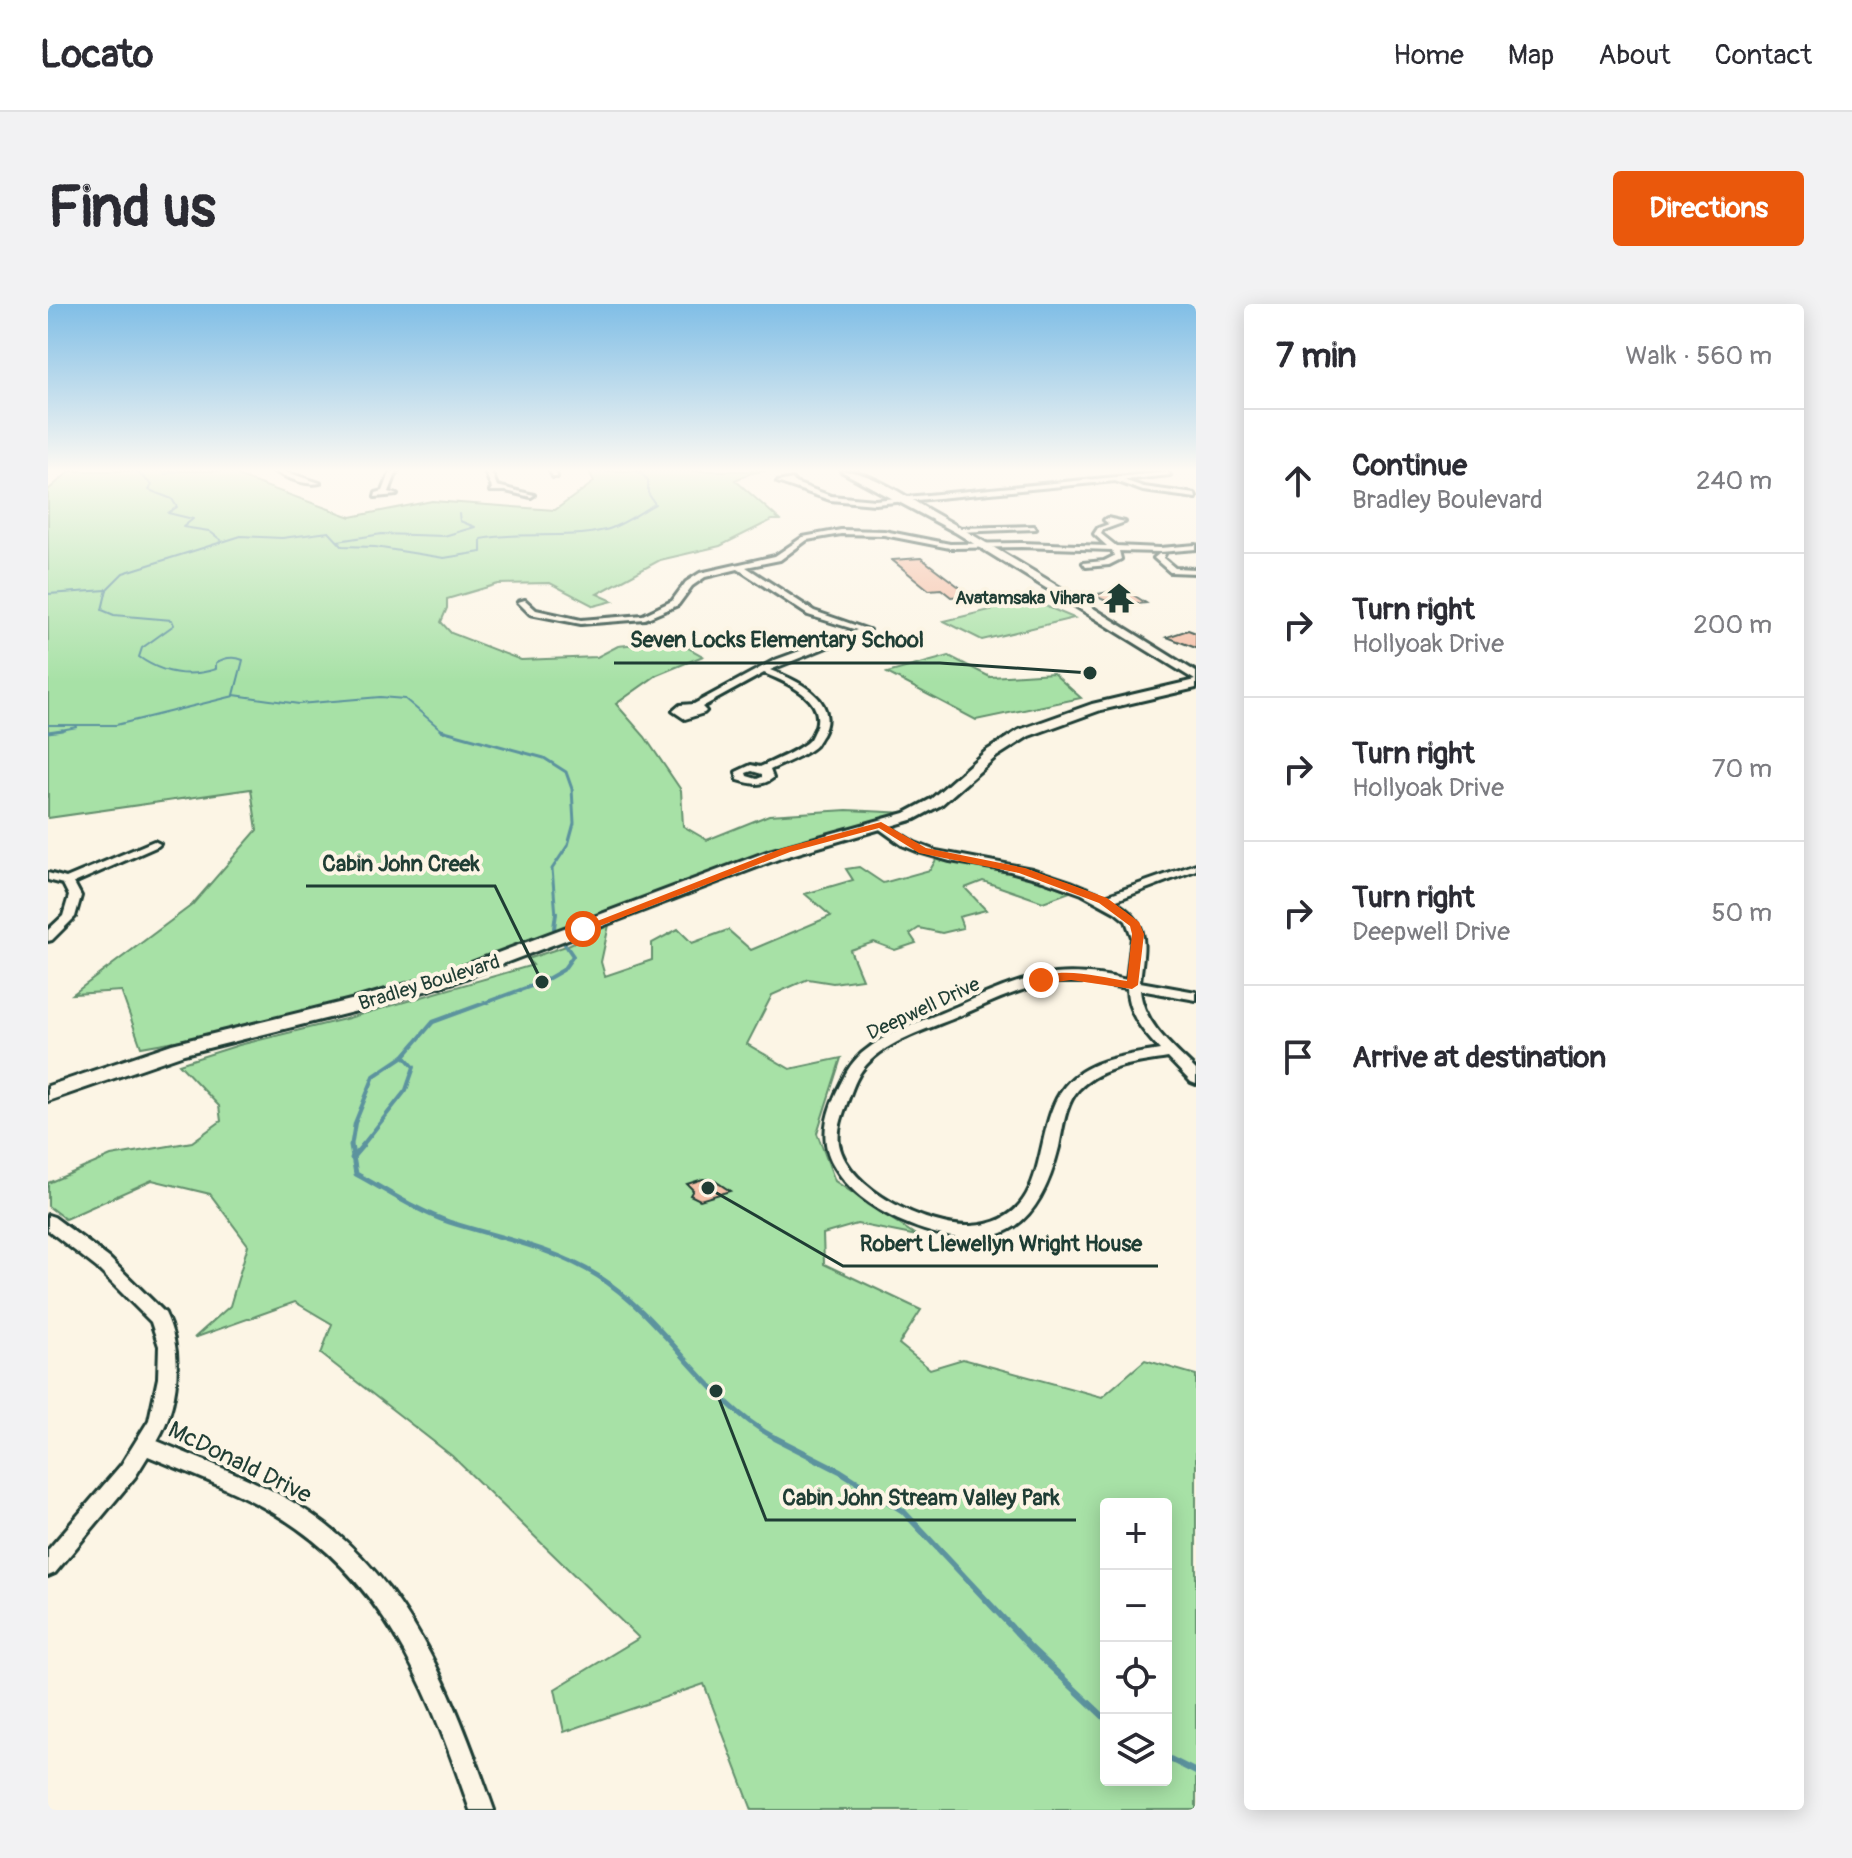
<!DOCTYPE html>
<meta charset="utf-8">
<style>
:root{--surface:#fff;--page:#f2f2f3;--text:#2b2b33;--muted:#7c7c81;--line:#e1e1e2;--accent:#ea580c}
body{margin:0;font-family:Pangolin,sans-serif;background:var(--page);color:var(--text)}
.controls{position:absolute;right:24px;bottom:24px;display:grid;overflow:hidden;border-radius:8px;box-shadow:0 4px 20px #0003}
.controls button{width:72px;height:72px;display:grid;place-items:center;padding:0;border:0;border-bottom:2px solid var(--line);background:var(--surface);color:var(--text);font:40px sans-serif}
.stop{position:absolute;width:24px;height:24px;margin:-18px;border:6px solid #ea580c;border-radius:50%;background:#fff}
.stop.end{background:#ea580c;border-color:#fff;box-shadow:0 2px 8px #0008}
.list{margin:0;padding:0;list-style:none}
h2{display:flex;justify-content:space-between;align-items:center;height:104px;margin:0;padding:0 32px;font-size:34px}
h2 small{font-size:26px;font-weight:400;color:var(--muted)}
.list li{display:grid;grid-template-columns:52px 1fr auto;gap:24px;align-items:center;box-sizing:border-box;height:144px;padding:0 32px;border-top:2px solid var(--line)}
.list b{display:block;font-size:30px;white-space:nowrap}
.list p{margin:0;font-size:26px;white-space:nowrap;color:var(--muted)}
.list em{font-size:26px;font-style:normal;color:var(--muted)}
.icon{flex:none;width:44px;height:44px;fill:none;stroke:currentColor;stroke-width:2;stroke-linecap:round;stroke-linejoin:round}
.map{position:relative;flex:none;width:1148px;height:1506px;overflow:hidden;border-radius:8px}
header{display:flex;align-items:center;gap:48px;box-sizing:border-box;height:112px;padding:0 40px;background:var(--surface);border-bottom:2px solid var(--line)}
header strong{font-size:38px}
nav{display:flex;gap:44px;margin-inline-start:auto;font-size:28px}
.intro{display:flex;align-items:center;justify-content:space-between;box-sizing:border-box;height:192px;padding:0 48px}
h1{margin:0;font-size:56px}
.button{padding:20px 36px;border-radius:8px;background:var(--accent);color:#fff;font-size:28px;font-weight:700}
main{display:flex;gap:48px;padding:0 48px}
aside{flex:1;background:var(--surface);border-radius:8px;box-shadow:0 4px 20px #0003}
.map>svg:first-child{display:block}
.green{fill:#a7e1a6;stroke:#638f6d;stroke-width:2;fill-rule:evenodd}
.lines{fill:none;stroke-linecap:round;stroke-linejoin:round}
.stream-far4{stroke:#5c939e;stroke-width:2}
.stream-far3{stroke:#5c939e;stroke-width:3}
.stream-far2{stroke:#5c939e;stroke-width:4}
.stream-far1{stroke:#5c939e;stroke-width:5}
.stream{stroke:#5c939e;stroke-width:6}
.building{fill:#f4bfa7;stroke:#1f3d34;stroke-width:2}
.minor-casing{stroke:#1f3d34;stroke-width:6}
.secondary-casing{stroke:#1f3d34;stroke-width:6}
.minor{fill:#fcf5e5;fill-rule:evenodd}
.secondary{fill:#fcf5e5;fill-rule:evenodd}
.route{fill:#ea580c}
.labels{text-anchor:middle;stroke-width:8;stroke-linejoin:round;paint-order:stroke}
.far-poi-label{font-size:18px;font-weight:bold;fill:#1f3d34;stroke:#fcf5e5;text-anchor:end}
.street-label{font-size:20px;fill:#1f3d34;stroke:#fcf5e5}
.near-street-label{font-size:24px;fill:#1f3d34;stroke:#fcf5e5}
.leader{fill:none;stroke:#1f3d34;stroke-width:3}
.callout-dot{fill:#1f3d34;stroke:#fcf5e5;stroke-width:3}
.callout-label{font-size:22px;text-anchor:middle;font-weight:bold;fill:#1f3d34;stroke:#fcf5e5;stroke-width:8;stroke-linejoin:round;paint-order:stroke}
</style>
<header>
<strong>Locato</strong>
<nav><a>Home</a><a>Map</a><a>About</a><a>Contact</a></nav>
</header>
<div class="intro"><h1>Find us</h1><a class="button">Directions</a></div>
<main>
<div class="map">
<svg width="1148" height="1506" viewBox="0 0 1148 1506">
<rect width="100%" height="100%" fill="#fcf5e5"/>
<filter id="ink" filterUnits="userSpaceOnUse"><feTurbulence type="fractalNoise" baseFrequency=".0125" numOctaves="2"/><feDisplacementMap in="SourceGraphic" scale="16" xChannelSelector="R" yChannelSelector="G"/><feConvolveMatrix kernelMatrix="1 2 1 2 8 2 1 2 1" color-interpolation-filters="sRGB"/></filter>
<g filter="url(#ink)">
<g class="green">
<polygon points="22,167 188,167 192,173 303,213 384,197 507,206 546,178 541,167 718,167 703,169 687,176 732,216 724,216 672,242 612,256 549,290 565,297 546,302 502,279 450,280 399,295 399,304 393,318 403,329 473,356 549,353 570,342 626,336 655,352 609,371 568,400 597,433 633,486 635,522 659,536 721,511 799,506 860,509 768,535 504,637 238,718 93,743 73,687 25,690 144,601 209,526 203,485 0,514 0,186"/>
<polygon points="983,296 1026,314 934,336 896,317"/>
<polygon points="901,352 942,373 1005,369 1033,394 928,416 839,369"/>
<path d="M889,554C935,561 979,570 1022,588L995,598L935,577L917,584L938,606L911,613L915,624L894,629L871,624L862,630L868,639L847,646L826,638L802,646L814,675L785,679L760,675L724,691L699,740L742,765L793,754L769,829L787,877L869,932L809,920L775,930L776,960L873,1006L851,1040L882,1065L915,1055L1054,1093L1097,1056L1148,1071V1506H704L656,1380L516,1428L507,1385L591,1334L404,1152L273,1050L284,1020L247,998L146,1034L182,1002L200,941L162,890L104,876L17,915L0,902V879L63,852L144,838L173,817L171,802L131,760L191,741L297,715L485,661L479,655L518,642L561,621L553,658L557,672L604,656V639L630,625L644,639L680,626L703,646L783,612L757,590L805,576L798,565L811,563L835,579L882,566ZM1058,1200H1118V1476H1058Z"/>
</g>
<g class="lines">
<g class="stream-far4">
<polyline points="88,167 104,181 101,186 124,195 129,203 120,209 145,215 135,223 161,227 173,236"/>
<polyline points="117,170 130,167"/>
<polyline points="290,237 334,230 396,232 427,223 412,217 411,210"/>
<polyline points="0,290 59,286"/>
<polyline points="0,421 68,421 186,392"/>
<polyline points="2,428 29,423"/>
<path d="M396,428L357,395L332,393L251,400L186,391L195,356C185,352 177,353 168,359V365C140,374 115,370 91,353L94,344L126,321L124,316L66,311L54,306L59,285L75,269L193,232L234,234L281,228L294,242L327,243L396,254L433,248V235C473,227 517,236 557,226C574,222 592,208 607,200L600,189V176L590,167"/>
</g>
<g class="stream-far3">
<polyline points="393,426 496,454 518,468 524,485 526,519 520,541 504,565 508,611"/>
<polyline points="0,428 14,426"/>
</g>
<g class="stream-far2">
<polyline points="303,843 307,819 326,772 356,752 385,718 494,678 515,666 525,652 506,624 508,609"/>
<polyline points="313,843 358,786 366,763 356,752"/>
</g>
<g class="stream-far1">
<path d="M303,841L308,870C338,886 369,907 401,918C451,934 504,943 550,972C619,1016 658,1099 731,1136"/>
<polyline points="304,854 315,841"/>
</g>
<g class="stream">
<polyline points="727,1134 792,1167 855,1207 983,1344 1058,1415"/>
<polyline points="1118,1453 1148,1468"/>
</g>
</g>
<g class="building">
<polygon points="873,254 898,273 922,291 903,293 893,285 881,286 844,256"/>
<polygon points="1076,285 1098,299 1069,302 1045,291"/>
<polygon points="1140,326 1148,329 1148,344 1119,333"/>
<polygon points="655,875 667,877 682,887 652,896 642,891 645,886 639,880"/>
</g>
<g class="lines">
<g class="minor-casing">
<g id="minor">
<path d="M226,167H235L272,179C257,182 240,174 226,167Z"/>
<polygon points="343,167 349,167 341,188 349,191 327,193 328,189 335,187"/>
<polygon points="437,167 443,167 449,182 486,191 483,193 458,187 442,187 444,184"/>
<polygon points="502,167 508,167 509,173 505,173"/>
<polygon points="1120,168 1122,171 1075,176 1096,183 1147,190 1148,194 1095,187 1067,177 827,200 782,196 729,178 744,175 747,179 783,192 827,196"/>
<path d="M1059,214L1077,218L1055,226L1053,230L1068,242L1112,244L1148,241V245L1112,248L1071,247L1073,255L1061,261L1038,263L1035,259L1056,257L1066,252L1064,246L973,243L902,244L836,231L793,230L759,236L732,256L698,263L766,307L821,326L722,366C749,376 793,396 774,431C773,432 768,441 767,442C758,451 734,460 722,466L725,474C714,483 704,480 690,476L688,468L703,461L712,463C727,456 745,449 758,439C762,436 763,433 765,429C783,397 740,379 716,369L654,403L658,407L656,409L637,415L625,407L632,401L646,400L727,356L809,326L760,311L690,265L657,273L644,282L630,301L597,315L533,320L482,310L470,298L477,296L488,306L533,316L595,311L624,297L638,278L652,269L727,252L755,233L793,226L836,227L902,240L973,239L1059,242L1046,230L1050,224L1061,220L1056,216ZM704,467L714,470V473L709,475L699,472L698,469Z"/>
<polygon points="986,222 988,225 910,228 907,226 910,224"/>
<polygon points="1111,250 1117,250 1115,254 1127,264 1148,265 1148,269 1122,268 1106,254"/>
<path d="M833,518L867,539L888,547L984,565L1023,578L1057,592L1148,560V566L1066,597C1104,620 1096,639 1092,678L1148,688V696L1092,686C1095,720 1126,744 1148,766V780L1143,778L1120,754C1089,759 1053,762 1030,786C1017,801 1015,824 1011,843C992,920 955,951 876,926C840,914 804,894 785,860C769,832 781,802 795,775C801,762 810,751 822,743C843,727 869,719 893,709C930,694 967,674 1007,670C1031,668 1056,671 1079,676L1084,633L1078,617L1067,608L1034,590L995,576L962,567L902,557L871,548L854,541L829,523V519ZM1006,678H1038L1079,684C1079,709 1096,729 1112,746C1080,751 1039,755 1017,782C981,826 1007,918 923,922C881,924 800,886 791,840C789,826 794,812 799,799C804,786 808,772 818,761C841,736 878,726 909,713C941,699 971,684 1006,678Z"/>
<polygon points="106,537 112,540 110,542 26,579 33,592 27,613 4,636 0,637 0,626 15,612 21,592 15,580 0,576 0,569 18,574"/>
<path d="M0,911L6,913L61,954L117,1009C136,1048 131,1100 109,1137C160,1159 217,1178 263,1210C366,1281 406,1394 446,1506H422C385,1399 345,1292 249,1224C204,1192 150,1173 100,1152L87,1173L7,1269L0,1272V1246L73,1161L101,1116L110,1074L111,1042L103,1018L49,964L0,926Z"/>
</g>
</g>
<g class="secondary-casing">
<path id="secondary" d="M793,167C823,167 855,191 881,206C972,257 1059,313 1148,368V384L1053,406L981,432L948,453L893,501L867,515L733,554L407,678L317,705L136,750L0,797V782L124,740L307,695L394,670L721,547L857,509L883,495L938,447L971,426L1044,400L1147,376L907,228Z"/>
</g>
<use href="#minor" class="minor"/>
<use href="#secondary" class="secondary"/>
</g>
</g>
<linearGradient id="sky" x2="0" y2="1"><stop stop-color="#80bee6"/><stop offset="0.44" stop-color="#fefaf3"/><stop offset="1" stop-color="#fefaf3" stop-opacity="0"/></linearGradient>
<rect width="1148" height="378" fill="url(#sky)"/>
<path class="route" d="M833,518L878,544L977,564L1059,594L1091,618L1096,630L1090,681L1084,685L1023,676L993,680L987,676C1010,661 1052,673 1079,677L1084,630L1082,622L1051,599L971,569L871,549L831,524L742,548L539,627L529,625L735,544Z"/>
<defs>
<g id="temple-bare" transform="scale(2.4)"><path d="M0-6L5-2H3V0L6.5 2.5H4V6H1.5V3h-3V6H-4V2.5H-6.5L-3 0V-2H-5Z" fill="#1f3d34" stroke="#fcf5e5" stroke-width="2.5" paint-order="stroke"/></g>
</defs>
<g fill-rule="evenodd">
<use href="#temple-bare" x="1071" y="294"/>
</g>
<g class="labels">
<g class="far-poi-label">
<text x="1047" y="300">Avatamsaka Vihara</text>
</g>
<g class="street-label">
<text transform="translate(381 678) rotate(-17)" y="7">Bradley Boulevard</text>
<text transform="translate(875 704) rotate(-25)" y="7">Deepwell Drive</text>
</g>
<g class="near-street-label">
<text transform="translate(192 1158) rotate(26)" y="8">McDonald Drive</text>
</g>
</g>
<path class="leader" d="M1042 369L892 359H566M494 678L447 582H258M660 884L795 962H1110M668 1087L718 1216H1028"/>
<g class="callout-dot">
<circle cx="1042" cy="369" r="8"/>
<circle cx="494" cy="678" r="8"/>
<circle cx="660" cy="884" r="8"/>
<circle cx="668" cy="1087" r="8"/>
</g>
<g class="callout-label">
<text x="729" y="343">Seven Locks Elementary School</text>
<text x="353" y="567">Cabin John Creek</text>
<text x="953" y="947">Robert Llewellyn Wright House</text>
<text x="873" y="1201">Cabin John Stream Valley Park</text>
</g>
</svg>
<div class="controls">
<button>+</button>
<button>−</button>
<button><svg class="icon" aria-label="locate" viewBox="0 0 24 24"><circle cx="12" cy="12" r="6"/><path d="M12 2v4M12 18v4M2 12h4M18 12h4"/></svg></button>
<button><svg class="icon" aria-label="layers" viewBox="0 0 24 24"><path d="M12 4l9 5-9 5-9-5zM3 14l9 5 9-5"/></svg></button>
</div>
<div class="stop" style="left:535px;top:625px"></div>
<div class="stop end" style="left:993px;top:676px"></div>
</div>
<aside>
<h2>7 min<small>Walk · 560 m</small></h2>
<ul class="list">
<li><svg class="icon" aria-label="ahead" viewBox="0 0 24 24"><path d="M12 20V5M6 11l6-6 6 6"/></svg><div><b>Continue</b><p>Bradley Boulevard</p></div><em>240 m</em></li>
<li><svg class="icon" aria-label="right" viewBox="0 0 24 24"><path d="M7 20v-9h11M14 6l5 5-5 5"/></svg><div><b>Turn right</b><p>Hollyoak Drive</p></div><em>200 m</em></li>
<li><svg class="icon" aria-label="right" viewBox="0 0 24 24"><path d="M7 20v-9h11M14 6l5 5-5 5"/></svg><div><b>Turn right</b><p>Hollyoak Drive</p></div><em>70 m</em></li>
<li><svg class="icon" aria-label="right" viewBox="0 0 24 24"><path d="M7 20v-9h11M14 6l5 5-5 5"/></svg><div><b>Turn right</b><p>Deepwell Drive</p></div><em>50 m</em></li>
<li><svg class="icon" aria-label="arrive" viewBox="0 0 24 24"><path d="M6 21V4h12l-3 4 3 4H6"/></svg><div><b>Arrive at destination</b></div></li>
</ul>
</aside>
</main>
